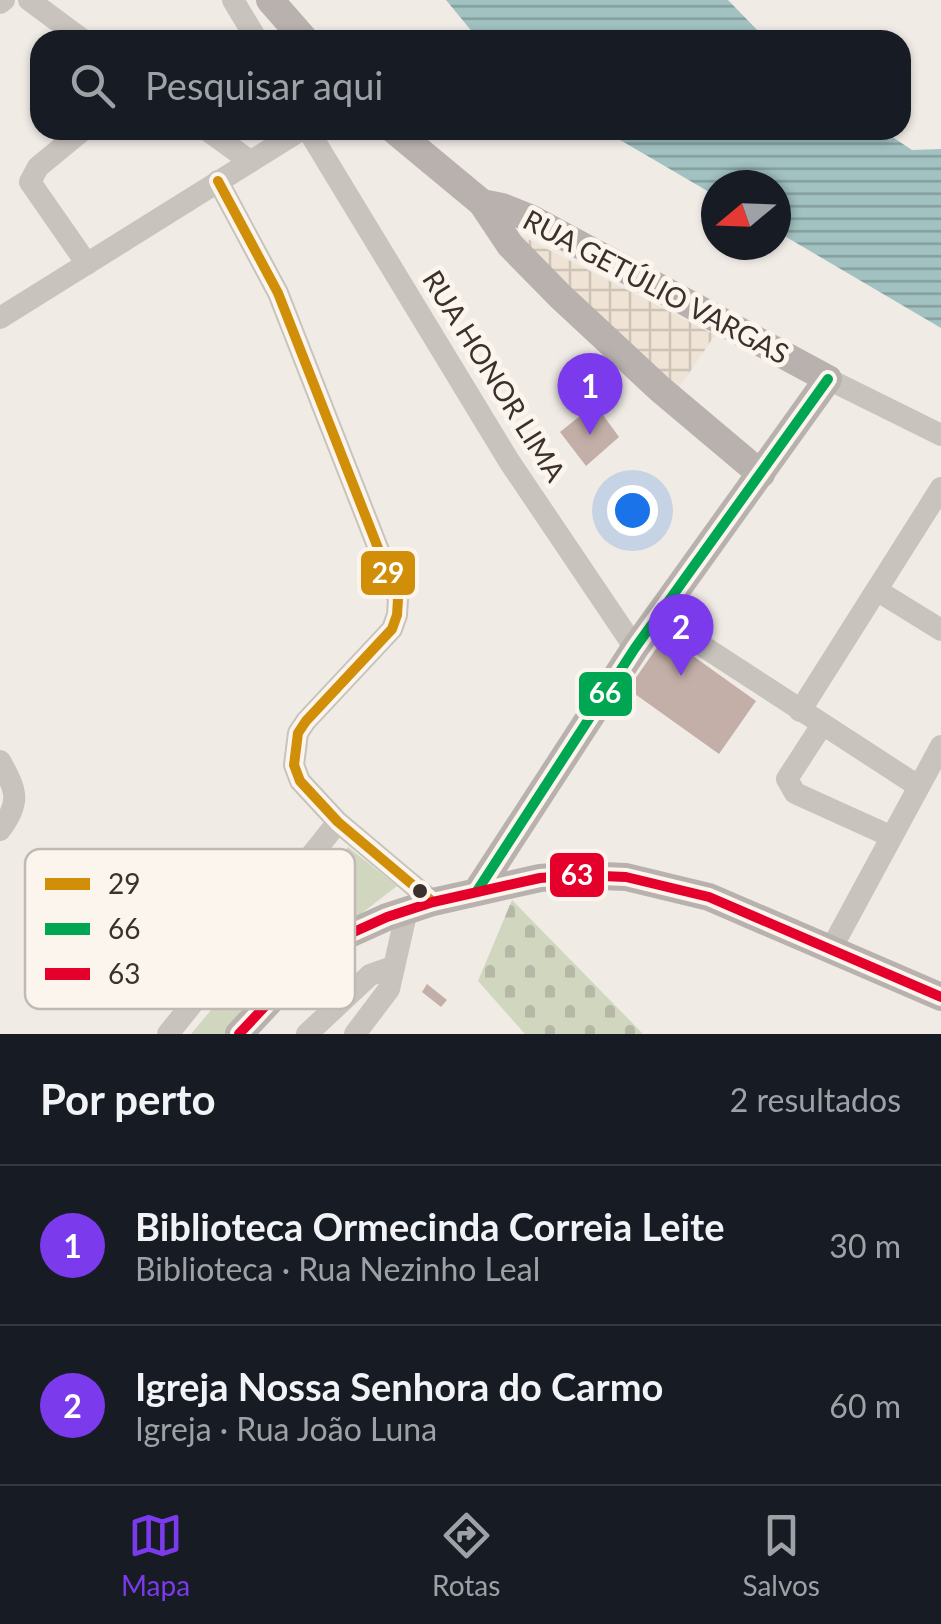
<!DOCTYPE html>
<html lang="pt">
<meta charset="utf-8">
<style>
:root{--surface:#171b24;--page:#20242c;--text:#f1f3f6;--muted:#9ea1a6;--line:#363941;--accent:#7c3aed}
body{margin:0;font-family:Lato,sans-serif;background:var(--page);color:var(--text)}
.compass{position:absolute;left:701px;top:170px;width:90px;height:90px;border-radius:50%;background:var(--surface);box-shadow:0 2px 8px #0004;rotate:251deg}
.you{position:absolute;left:632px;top:510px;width:35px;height:35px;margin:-25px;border:8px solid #fff;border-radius:50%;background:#1a73e8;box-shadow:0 0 0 15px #1a73e833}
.badge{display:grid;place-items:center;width:65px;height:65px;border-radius:50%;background:var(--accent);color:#fff;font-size:32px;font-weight:700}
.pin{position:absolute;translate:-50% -82px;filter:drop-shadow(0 2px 5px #0008)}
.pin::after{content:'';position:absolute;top:52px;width:35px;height:30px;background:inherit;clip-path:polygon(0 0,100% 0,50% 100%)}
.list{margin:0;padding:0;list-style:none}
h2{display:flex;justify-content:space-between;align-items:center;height:130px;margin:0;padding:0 40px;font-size:42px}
h2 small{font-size:32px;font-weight:400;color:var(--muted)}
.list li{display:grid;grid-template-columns:65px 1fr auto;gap:30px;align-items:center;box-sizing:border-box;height:160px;padding:0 40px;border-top:2px solid var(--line)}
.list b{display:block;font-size:38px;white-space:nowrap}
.list p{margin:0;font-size:32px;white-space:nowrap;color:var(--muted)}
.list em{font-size:32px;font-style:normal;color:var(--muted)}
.icon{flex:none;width:55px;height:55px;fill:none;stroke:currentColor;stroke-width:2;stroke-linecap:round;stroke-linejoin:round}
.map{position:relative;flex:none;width:941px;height:1034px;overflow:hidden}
.search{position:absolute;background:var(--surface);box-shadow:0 2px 8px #0004;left:30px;right:30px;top:30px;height:110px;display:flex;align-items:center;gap:25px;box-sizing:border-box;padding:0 35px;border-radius:30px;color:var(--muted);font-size:38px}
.sheet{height:450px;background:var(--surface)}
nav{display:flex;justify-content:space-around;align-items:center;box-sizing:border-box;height:140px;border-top:2px solid var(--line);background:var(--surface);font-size:28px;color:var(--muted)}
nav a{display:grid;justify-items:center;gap:5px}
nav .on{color:var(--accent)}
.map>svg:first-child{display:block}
.cemetery{fill:url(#cemetery-stones)}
.park{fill:#d1d6bf}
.plaza{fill:url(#plaza-grid)}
.water{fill:url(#water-rules)}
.building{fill:#c3afa7}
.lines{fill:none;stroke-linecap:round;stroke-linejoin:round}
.minor{stroke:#c9c3be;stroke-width:22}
.major{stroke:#b8b1ad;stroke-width:28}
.bus-1-casing{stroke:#fbf5ee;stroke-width:18}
.bus-2-casing{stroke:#fbf5ee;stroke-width:18}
.bus-3-casing{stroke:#fbf5ee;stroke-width:18}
.bus-1{stroke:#d18e09;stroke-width:10}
.bus-2{stroke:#00a651;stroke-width:10}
.bus-3{stroke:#e4002b;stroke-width:10}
.bus-dot{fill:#3b302b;stroke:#fbf5ee;stroke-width:4}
.labels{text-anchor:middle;stroke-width:10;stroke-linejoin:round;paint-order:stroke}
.street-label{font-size:28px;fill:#3b302b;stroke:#fbf5ee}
.key{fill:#fbf5ee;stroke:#c1bab4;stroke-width:2.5}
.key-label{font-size:28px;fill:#3b302b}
.line-badge{stroke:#fbf5ee;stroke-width:4}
.badge-label{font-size:28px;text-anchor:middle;font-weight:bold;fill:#fff}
</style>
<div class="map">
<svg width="941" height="1034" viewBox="0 0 941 1034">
<defs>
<pattern id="cemetery-stones" width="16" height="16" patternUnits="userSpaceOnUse" patternTransform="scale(2.5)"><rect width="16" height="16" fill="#d1d6bf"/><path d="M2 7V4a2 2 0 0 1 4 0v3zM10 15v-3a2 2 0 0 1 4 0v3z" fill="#b4b8a4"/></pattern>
<pattern id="plaza-grid" width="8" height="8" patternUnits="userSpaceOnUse" patternTransform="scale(2.5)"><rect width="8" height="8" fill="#eee3d5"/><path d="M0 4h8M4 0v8" fill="none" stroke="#cdc3b7"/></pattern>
<pattern id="water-rules" width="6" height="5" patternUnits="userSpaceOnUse" patternTransform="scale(2.5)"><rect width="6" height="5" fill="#a1c2c1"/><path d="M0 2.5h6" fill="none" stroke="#849e9d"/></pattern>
</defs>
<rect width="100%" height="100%" fill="#f0ebe5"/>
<polygon class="cemetery" points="512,900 643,1034 525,1034 478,981"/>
<polygon class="park" points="348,847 397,886 288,970 226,1034 191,1034"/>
<polygon class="plaza" points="512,231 715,335 678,389"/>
<g class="water">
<polygon points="446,0 728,0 767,40 479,40"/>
<polygon points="603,130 882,130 912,150 941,149 941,328 776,231 776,185 716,185 716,196"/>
</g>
<g class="building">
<polygon points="595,404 619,437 586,466 560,432"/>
<polygon points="665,636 756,701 719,754 628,689"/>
<polygon points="427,984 447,1000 441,1007 422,992"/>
</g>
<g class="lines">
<g class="minor">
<polyline points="29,0 83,40"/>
<polyline points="233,0 257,40"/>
<polyline points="0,3 4,0"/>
<polyline points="83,130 38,167 30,182 87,264"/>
<polyline points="207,130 250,161"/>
<polyline points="308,130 509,461 635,648"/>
<polyline points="218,181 278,293 398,599 397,615 392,629 306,721 298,733 294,765 300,781 338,822 433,902"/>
<polyline points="0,318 301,130"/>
<polyline points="828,379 941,435"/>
<polyline points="878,591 941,630"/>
<polyline points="658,617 918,786"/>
<polyline points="800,711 941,488"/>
<polyline points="822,725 787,779 795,793 890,836"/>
<path d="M0,761C17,791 21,802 0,830"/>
<polyline points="831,949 941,746"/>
<polyline points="168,1034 338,822"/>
<polyline points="307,1034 370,975 393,967"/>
<polyline points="355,1034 389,989 407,910"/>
</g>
<g class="major">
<polyline points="270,0 305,40"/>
<polyline points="394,130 482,203 510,245 560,296 660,389 761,474"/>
<polyline points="477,891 635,648 828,379 532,219 502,207 482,203"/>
<polyline points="239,1034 310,958 336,940 387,917 433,902 540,878 578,875 626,877 709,897 941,997"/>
</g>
<g class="bus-1-casing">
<polyline id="bus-1" points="218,181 278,293 398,599 397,615 392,629 306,721 298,733 294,765 300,781 338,822 433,902"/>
</g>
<g class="bus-2-casing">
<polyline id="bus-2" points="477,891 635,648 828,379"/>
</g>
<g class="bus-3-casing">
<polyline id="bus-3" points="239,1034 310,958 336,940 387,917 433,902 540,878 578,875 626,877 709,897 941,997"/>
</g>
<use href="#bus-1" class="bus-1"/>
<use href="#bus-2" class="bus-2"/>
<use href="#bus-3" class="bus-3"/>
</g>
<circle class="bus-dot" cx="420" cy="891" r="9"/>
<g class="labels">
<g class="street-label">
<text transform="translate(656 287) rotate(28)" y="10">RUA GETÚLIO VARGAS</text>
<text transform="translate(494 376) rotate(58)" y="10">RUA HONOR LIMA</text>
</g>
</g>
<rect x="25" y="849" width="330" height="160" rx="15" class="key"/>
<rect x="45" y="878" width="45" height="12" fill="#d18e09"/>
<rect x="45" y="923" width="45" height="12" fill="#00a651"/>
<rect x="45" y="968" width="45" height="12" fill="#e4002b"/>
<g class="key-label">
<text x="108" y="894">29</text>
<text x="108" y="939">66</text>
<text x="108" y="984">63</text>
</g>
<g class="line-badge">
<rect x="359" y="549" width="58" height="48" rx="10" fill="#d18e09"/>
<rect x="577" y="670" width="57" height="48" rx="10" fill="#00a651"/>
<rect x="548" y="851" width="58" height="48" rx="10" fill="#e4002b"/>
</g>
<g class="badge-label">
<text x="388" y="583">29</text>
<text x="605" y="703">66</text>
<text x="577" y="885">63</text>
</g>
</svg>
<svg class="compass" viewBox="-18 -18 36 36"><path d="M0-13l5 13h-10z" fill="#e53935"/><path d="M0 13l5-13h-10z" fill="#9ea1a6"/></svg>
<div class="you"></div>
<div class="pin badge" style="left:590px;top:435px">1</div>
<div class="pin badge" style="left:681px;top:676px">2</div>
<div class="search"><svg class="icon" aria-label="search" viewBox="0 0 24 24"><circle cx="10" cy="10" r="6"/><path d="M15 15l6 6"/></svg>Pesquisar aqui</div>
</div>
<section class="sheet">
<h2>Por perto<small>2 resultados</small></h2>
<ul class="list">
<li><span class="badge">1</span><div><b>Biblioteca Ormecinda Correia Leite</b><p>Biblioteca · Rua Nezinho Leal</p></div><em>30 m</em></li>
<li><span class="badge">2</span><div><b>Igreja Nossa Senhora do Carmo</b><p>Igreja · Rua João Luna</p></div><em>60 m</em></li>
</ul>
</section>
<nav>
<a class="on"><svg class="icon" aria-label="map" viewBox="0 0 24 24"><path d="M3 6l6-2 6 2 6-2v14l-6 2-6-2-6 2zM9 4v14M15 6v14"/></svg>Mapa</a>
<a><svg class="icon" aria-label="directions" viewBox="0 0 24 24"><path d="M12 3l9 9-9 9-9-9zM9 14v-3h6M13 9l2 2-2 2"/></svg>Rotas</a>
<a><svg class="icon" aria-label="saved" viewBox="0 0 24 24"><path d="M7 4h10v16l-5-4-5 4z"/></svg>Salvos</a>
</nav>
